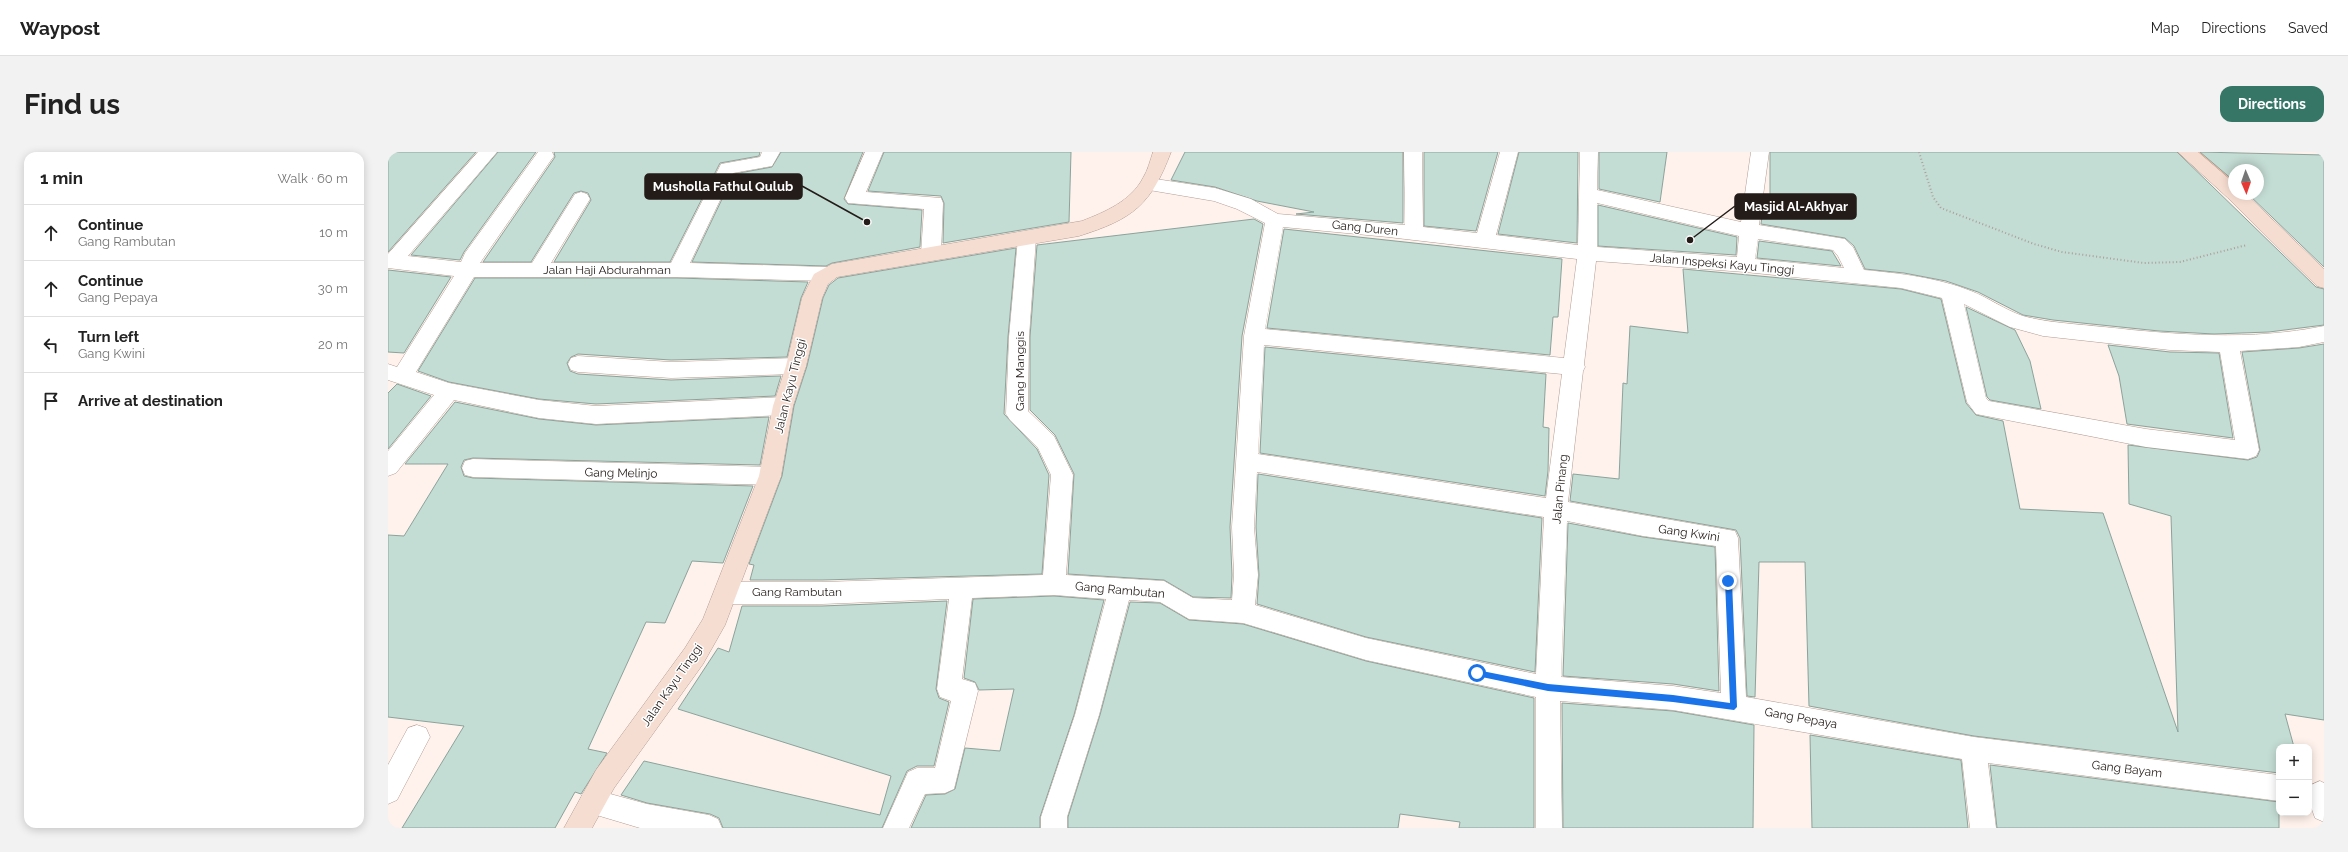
<!DOCTYPE html>
<meta charset="utf-8">
<style>
:root{--surface:#fff;--page:#f2f2f2;--text:#222;--muted:#767676;--line:#e0e0e0;--accent:#357666}
body{margin:0;font-family:Raleway,sans-serif;background:var(--page);color:var(--text)}
.controls{position:absolute;right:12px;bottom:12px;display:grid;overflow:hidden;border-radius:8px;box-shadow:0 2px 10px #0003}
.controls button{width:36px;height:36px;display:grid;place-items:center;padding:0;border:0;border-bottom:1px solid var(--line);background:var(--surface);color:var(--text);font:20px sans-serif}
.compass{position:absolute;left:1840px;top:12px;width:36px;height:36px;border-radius:50%;background:var(--surface);box-shadow:0 2px 10px #0003;rotate:178deg}
.stop{position:absolute;width:12px;height:12px;margin:-9px;border:3px solid #1a73e8;border-radius:50%;background:#fff}
.stop.end{background:#1a73e8;border-color:#fff;box-shadow:0 1px 4px #0008}
.list{margin:0;padding:0;list-style:none}
h2{display:flex;justify-content:space-between;align-items:center;height:52px;margin:0;padding:0 16px;font-size:17px}
h2 small{font-size:13px;font-weight:400;color:var(--muted)}
.list li{display:grid;grid-template-columns:26px 1fr auto;gap:12px;align-items:center;box-sizing:border-box;height:56px;padding:0 16px;border-top:1px solid var(--line)}
.list b{display:block;font-size:15px;white-space:nowrap}
.list p{margin:0;font-size:13px;white-space:nowrap;color:var(--muted)}
.list em{font-size:13px;font-style:normal;color:var(--muted)}
.icon{flex:none;width:22px;height:22px;fill:none;stroke:currentColor;stroke-width:2;stroke-linecap:round;stroke-linejoin:round}
.map{position:relative;flex:none;width:1936px;height:676px;overflow:hidden;border-radius:12px}
header{display:flex;align-items:center;gap:24px;box-sizing:border-box;height:56px;padding:0 20px;background:var(--surface);border-bottom:1px solid var(--line)}
header strong{font-size:19px}
nav{display:flex;gap:22px;margin-inline-start:auto;font-size:14px}
.intro{display:flex;align-items:center;justify-content:space-between;box-sizing:border-box;height:96px;padding:0 24px}
h1{margin:0;font-size:28px}
.button{padding:10px 18px;border-radius:12px;background:var(--accent);color:#fff;font-size:14px;font-weight:700}
main{display:flex;gap:24px;padding:0 24px}
aside{flex:1;background:var(--surface);border-radius:12px;box-shadow:0 2px 10px #0003}
.map>svg:first-child{display:block}
.lines{fill:none;stroke-linecap:round;stroke-linejoin:round}
.stream{stroke:#ffbc9f;stroke-width:10}
.building{fill:#c3dcd4;stroke:#8ba39c}
.street-casing{stroke:#b39d94;stroke-width:1}
.secondary-casing{stroke:#b39d94;stroke-width:1}
.path{stroke:#aca09b;stroke-width:2;stroke-dasharray:1 2.5;stroke-linecap:butt}
.street{fill:#fff;fill-rule:evenodd}
.secondary{fill:#f6ddd1;fill-rule:evenodd}
.route{fill:#1a73e8}
.labels{text-anchor:middle;stroke-width:3;stroke-linejoin:round;paint-order:stroke}
.street-label{font-size:12px;fill:#241c19;stroke:#fff}
.leader{fill:none;stroke:#241c19;stroke-width:1.5}
.callout-dot{fill:#241c19;stroke:#fff;stroke-width:1.5}
.callout{fill:#241c19;stroke:#241c19;stroke-width:1.5}
.callout-label{font-size:13px;text-anchor:middle;font-weight:bold;fill:#fff}
</style>
<header>
<strong>Waypost</strong>
<nav><a>Map</a><a>Directions</a><a>Saved</a></nav>
</header>
<div class="intro"><h1>Find us</h1><a class="button">Directions</a></div>
<main>
<aside>
<h2>1 min<small>Walk · 60 m</small></h2>
<ul class="list">
<li><svg class="icon" aria-label="ahead" viewBox="0 0 24 24"><path d="M12 20V5M6 11l6-6 6 6"/></svg><div><b>Continue</b><p>Gang Rambutan</p></div><em>10 m</em></li>
<li><svg class="icon" aria-label="ahead" viewBox="0 0 24 24"><path d="M12 20V5M6 11l6-6 6 6"/></svg><div><b>Continue</b><p>Gang Pepaya</p></div><em>30 m</em></li>
<li><svg class="icon" aria-label="left" viewBox="0 0 24 24"><path d="M17 20v-9H6M10 6l-5 5 5 5"/></svg><div><b>Turn left</b><p>Gang Kwini</p></div><em>20 m</em></li>
<li><svg class="icon" aria-label="arrive" viewBox="0 0 24 24"><path d="M6 21V4h12l-3 4 3 4H6"/></svg><div><b>Arrive at destination</b></div></li>
</ul>
</aside>
<div class="map">
<svg width="1936" height="676" viewBox="0 0 1936 676">
<rect width="100%" height="100%" fill="#fff1eb"/>
<g class="lines">
<polyline class="stream" points="1809,0 1846,28"/>
</g>
<g class="building">
<polygon points="0,0 88,0 0,100"/>
<polygon points="110,0 148,0 76,100 72,108 23,103"/>
<polygon points="166,0 372,0 371,4 332,11 282,110 166,110 203,48 200,41 193,39 186,41 143,110 95,110 167,5"/>
<polygon points="393,0 475,0 456,47 460,52 534,58 532,95 444,111 438,114 304,110 346,22 384,15"/>
<polygon points="496,0 683,0 681,70 555,91 556,51 553,44 480,39"/>
<polygon points="797,0 1015,0 1015,71 908,62 926,60 869,49 827,35 783,28"/>
<polygon points="1036,0 1110,0 1088,79 1036,74"/>
<polygon points="1131,0 1190,0 1189,91 1110,82"/>
<polygon points="1211,0 1279,0 1272,50 1211,37"/>
<polygon points="1382,0 1789,0 1928,135 1936,137 1936,173 1881,180 1826,182 1771,179 1665,168 1635,163 1590,140 1558,129 1516,121 1477,117 1466,94 1457,86 1373,72 1376,48 1382,49"/>
<polygon points="1812,0 1936,3 1936,115 1860,42 1870,42 1870,18 1846,18 1846,29"/>
<polygon points="1210,53 1349,85 1348,103 1210,94"/>
<polygon points="866,67 875,72 854,184 842,375 844,423 843,446 805,445 776,428 680,422 686,322 667,283 642,258 642,185 649,93"/>
<polygon points="896,77 1174,107 1170,165 1165,165 1162,203 879,176"/>
<polygon points="1371,89 1444,99 1453,114 1369,106"/>
<polygon points="628,96 620,185 616,262 649,297 661,323 654,422 434,428 362,428 366,413 361,412 394,324 406,254 419,214 435,146 441,133 450,126"/>
<polygon points="1295,117 1513,137 1553,147 1578,251 1588,263 1615,269 1632,357 1715,361 1790,580 1783,364 1741,352 1740,293 1860,308 1869,305 1872,298 1854,200 1911,196 1936,192 1936,568 1897,562 1906,595 1891,595 1891,621 1586,584 1421,554 1417,410 1371,410 1367,545 1359,544 1352,386 1348,378 1182,349 1185,322 1231,327 1235,231 1239,232 1242,174 1300,181"/>
<polygon points="0,118 63,125 16,201 0,200"/>
<polygon points="87,126 289,126 420,130 413,146 399,205 283,208 190,202 183,205 179,211 182,219 190,222 283,228 393,224 387,244 208,252 151,247 61,230 30,219"/>
<polygon points="1578,155 1627,178 1642,209 1653,257 1602,248 1599,245"/>
<polygon points="1720,193 1782,200 1831,201 1845,286 1739,272 1731,224"/>
<polygon points="877,195 1158,222 1155,275 1161,276 1160,319 1157,344 872,301"/>
<polygon points="9,232 43,244 0,297 0,241"/>
<polygon points="67,250 151,267 208,273 381,265 372,313 85,306 76,308 73,315 76,324 85,326 365,334 335,411 304,409 277,471 258,470 200,597 219,601 193,642 187,640 167,676 14,676 76,574 0,565 0,383 16,384 60,312 17,312"/>
<polygon points="870,322 1154,366 1147,520 978,485 869,452 871,423 868,375"/>
<polygon points="1180,371 1255,385 1327,395 1331,539 1285,532 1175,524"/>
<polygon points="666,444 716,448 686,563 652,665 652,676 523,676 538,643 557,642 567,637 577,596 612,599 626,537 591,538 587,530 576,526 585,447"/>
<polygon points="559,449 548,537 551,546 561,550 546,614 529,614 519,619 494,676 335,676 331,666 322,662 259,651 233,643 256,609 492,663 503,624 290,557 330,496 341,500 354,454 434,454"/>
<polygon points="742,450 772,451 801,468 855,472 978,509 1146,546 1146,676 1071,676 1072,670 1012,662 1010,676 680,676 680,665 712,563"/>
<polygon points="1174,551 1285,559 1366,573 1365,676 1175,676"/>
<polygon points="1422,583 1573,608 1580,676 1424,676"/>
<polygon points="1602,613 1891,650 1891,676 1609,676"/>
</g>
<g class="lines">
<g class="street-casing">
<g id="street">
<polygon points="90,0 109,0 20,104 73,110 77,101 150,0 164,0 166,4 163,8 92,111 144,111 187,42 193,40 199,42 202,47 163,111 283,111 333,12 372,5 374,0 392,0 384,14 345,21 302,111 438,115 445,117 448,122 445,127 438,129 289,125 86,125 28,220 61,231 151,248 208,254 395,245 402,248 405,254 402,260 395,263 208,272 151,266 66,248 8,321 0,324 0,299 46,243 0,228 0,212 9,215 66,124 0,116 0,102"/>
<polygon points="477,0 495,0 478,40 553,46 555,51 553,101 550,106 543,108 536,106 533,101 536,57 460,51 457,46"/>
<path d="M1016,0H1034L1035,75L1089,81L1112,0H1130L1108,83L1190,93L1192,0H1210L1209,38L1353,70L1363,0H1381L1371,73L1457,87L1465,95L1476,118C1509,121 1552,126 1583,139C1601,146 1617,158 1635,164C1661,171 1689,172 1716,175C1789,183 1863,189 1936,174V190L1911,195L1852,199L1871,298L1868,304L1860,307L1758,295L1588,262L1579,250L1554,146L1513,136L1357,120L1208,109L1196,212L1197,215L1195,219L1180,350L1347,379L1350,386L1358,545L1586,585L1891,623V649L1600,611L1608,676H1582L1574,607L1285,558L1172,549L1174,676H1148V545L978,508L855,471L801,467L772,450L741,448L711,563L679,665V676H653V665L687,563L718,447L666,443L584,446L574,527L587,531L590,539L566,637L557,641L537,642L521,676H495L520,620L529,616H547L563,549L552,545L549,537L561,447L434,452H339L331,448L327,441L331,434L339,430H434L655,423L663,323L650,296L622,268L618,262L621,185L630,86L632,81L639,79L646,81L648,86L641,185L640,259L666,284L685,323L678,423L776,429L805,446L844,448L846,423L844,375L856,184L877,71L849,57L826,49L761,38L755,37L752,32L755,27L761,26L827,36L863,47L890,62L1017,73ZM1209,51L1351,84L1349,105L1209,95ZM895,75L1000,85L1189,107L1176,206L877,177ZM1370,87L1445,98L1450,104L1456,116L1367,107ZM1576,152L1622,175L1655,184L1782,198L1832,200L1847,288L1758,277L1601,249L1598,246ZM876,193L1174,222L1158,346L870,302ZM869,320L1156,365L1148,522L978,486L867,453L870,423L866,375ZM1179,369L1255,384L1328,394L1333,541L1285,534L1173,525Z"/>
<polygon points="190,204 283,210 408,206 415,208 418,214 415,220 408,222 283,226 190,220 183,218 180,212 183,206"/>
<polygon points="85,307 382,315 390,317 393,324 390,331 382,333 85,325 77,323 74,316 77,309"/>
<polygon points="29,573 38,576 42,585 9,648 0,652 0,613 20,576"/>
<polygon points="1932,629 1936,631 1936,670 1927,666 1921,649 1923,633"/>
<polygon points="204,637 259,652 321,663 330,667 334,676 252,676 195,659 191,650 195,641"/>
</g>
</g>
<g class="secondary-casing">
<g id="secondary">
<path d="M765,0H783C763,53 745,67 691,84L449,125L440,132L434,146L418,214L405,254L393,324L337,473L315,512L226,636L204,676H176L208,618L297,496L315,467L371,324L385,254L398,214L414,146L426,122L444,112L694,69C717,60 743,49 755,26C760,18 762,9 765,0Z"/>
<polygon points="1790,0 1810,0 1846,31 1846,42 1858,42 1936,117 1936,136 1929,134 1840,46"/>
</g>
</g>
<polyline class="path" points="1531,0 1545,45 1553,56 1646,92 1674,100 1756,111 1792,110 1859,93"/>
<use href="#street" class="street"/>
<use href="#secondary" class="secondary"/>
</g>
<polygon class="route" points="1340,426 1344,429 1349,555 1346,558 1285,550 1160,539 1089,524 1085,521 1089,518 1160,532 1285,543 1342,551 1337,429"/>
<g class="labels">
<g class="street-label">
<text transform="translate(977 76) rotate(6)" y="4">Gang Duren</text>
<text transform="translate(1334 112) rotate(5)" y="4">Jalan Inspeksi Kayu Tinggi</text>
<text x="219" y="122">Jalan Haji Abdurahman</text>
<text transform="translate(632 219) rotate(-90)" y="4">Gang Manggis</text>
<text transform="translate(402 234) rotate(-76)" y="4">Jalan Kayu Tinggi</text>
<text transform="translate(233 321) rotate(1)" y="4">Gang Melinjo</text>
<text transform="translate(1172 337) rotate(-84)" y="4">Jalan Pinang</text>
<text transform="translate(1301 381) rotate(8)" y="4">Gang Kwini</text>
<text transform="translate(732 438) rotate(5)" y="4">Gang Rambutan</text>
<text x="409" y="444">Gang Rambutan</text>
<text transform="translate(284 533) rotate(-55)" y="4">Jalan Kayu Tinggi</text>
<text transform="translate(1413 566) rotate(10)" y="4">Gang Pepaya</text>
<text transform="translate(1739 617) rotate(7)" y="4">Gang Bayam</text>
</g>
</g>
<path class="leader" d="M479 70L414 34M1302 88L1347 54"/>
<g class="callout-dot">
<circle cx="479" cy="70" r="4"/>
<circle cx="1302" cy="88" r="4"/>
</g>
<g class="callout">
<rect x="257" y="22" width="157" height="25" rx="4"/>
<rect x="1347" y="42" width="121" height="25" rx="4"/>
</g>
<g class="callout-label">
<text x="335" y="39">Musholla Fathul Qulub</text>
<text x="1408" y="59">Masjid Al-Akhyar</text>
</g>
</svg>
<div class="controls">
<button>+</button>
<button>−</button>
</div>
<svg class="compass" viewBox="-18 -18 36 36"><path d="M0-13l5 13h-10z" fill="#e53935"/><path d="M0 13l5-13h-10z" fill="#767676"/></svg>
<div class="stop" style="left:1089px;top:521px"></div>
<div class="stop end" style="left:1340px;top:429px"></div>
</div>
</main>
